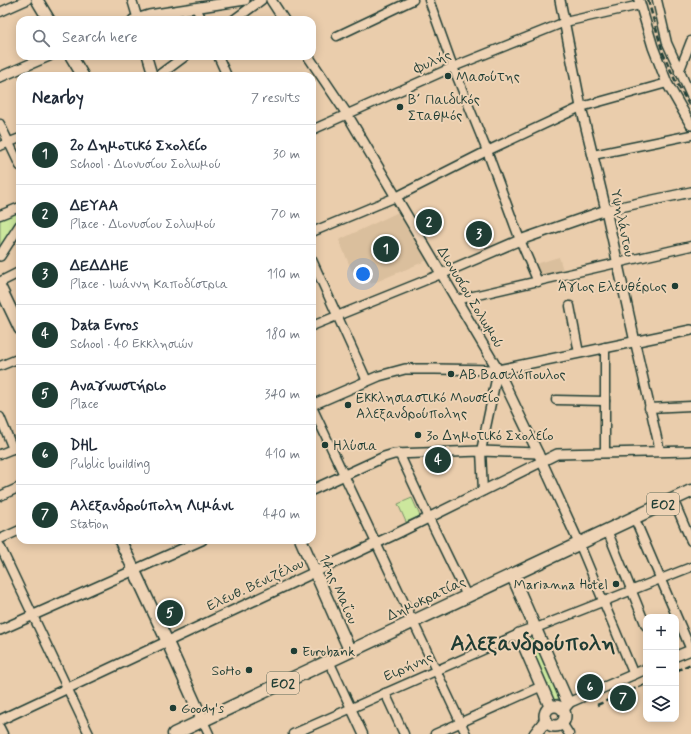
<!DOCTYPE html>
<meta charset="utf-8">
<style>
:root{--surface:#fff;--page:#f2f2f3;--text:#1f2937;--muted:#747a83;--line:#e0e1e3;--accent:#1f3d34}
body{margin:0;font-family:Mynerve,sans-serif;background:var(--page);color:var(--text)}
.controls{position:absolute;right:12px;bottom:12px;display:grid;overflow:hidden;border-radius:8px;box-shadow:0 2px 10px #0003}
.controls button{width:36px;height:36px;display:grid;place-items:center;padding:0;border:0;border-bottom:1px solid var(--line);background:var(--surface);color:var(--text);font:20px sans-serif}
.you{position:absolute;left:363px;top:274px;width:14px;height:14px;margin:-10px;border:3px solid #fff;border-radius:50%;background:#1a73e8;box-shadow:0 0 0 6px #1a73e833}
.badge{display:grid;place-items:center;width:26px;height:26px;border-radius:50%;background:var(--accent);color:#fff;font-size:13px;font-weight:700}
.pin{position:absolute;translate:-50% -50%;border:2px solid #fff;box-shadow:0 1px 4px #0006}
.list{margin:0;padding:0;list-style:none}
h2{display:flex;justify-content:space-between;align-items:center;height:52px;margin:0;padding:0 16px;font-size:17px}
h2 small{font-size:13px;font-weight:400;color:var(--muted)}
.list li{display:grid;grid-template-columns:26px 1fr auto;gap:12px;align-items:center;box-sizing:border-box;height:60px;padding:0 16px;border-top:1px solid var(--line)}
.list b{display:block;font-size:15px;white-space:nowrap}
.list p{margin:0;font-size:13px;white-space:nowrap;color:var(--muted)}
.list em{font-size:13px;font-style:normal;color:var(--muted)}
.icon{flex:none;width:22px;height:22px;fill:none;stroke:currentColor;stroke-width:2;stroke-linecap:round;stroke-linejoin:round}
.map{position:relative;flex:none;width:691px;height:734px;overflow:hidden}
.search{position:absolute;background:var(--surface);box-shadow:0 2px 10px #0003;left:16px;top:16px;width:300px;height:44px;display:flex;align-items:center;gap:10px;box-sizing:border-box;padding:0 14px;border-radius:12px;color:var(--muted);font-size:15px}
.panel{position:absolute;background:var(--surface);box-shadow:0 2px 10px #0003;left:16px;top:72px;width:300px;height:472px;border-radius:12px}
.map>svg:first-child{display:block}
.built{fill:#dabf9d}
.green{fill:#cce79d;stroke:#769268}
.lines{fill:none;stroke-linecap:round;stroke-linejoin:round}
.minor-casing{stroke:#1f3d34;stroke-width:11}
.tertiary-casing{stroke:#1f3d34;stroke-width:12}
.secondary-casing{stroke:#1f3d34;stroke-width:14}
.primary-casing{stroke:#1f3d34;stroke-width:15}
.minor{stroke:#eed3b5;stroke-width:8}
.tertiary{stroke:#eed3b5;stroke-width:9}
.secondary{stroke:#eed3b5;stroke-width:11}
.primary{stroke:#eed3b5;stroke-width:12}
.rail{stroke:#1f3d34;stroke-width:2.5;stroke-dasharray:6 3;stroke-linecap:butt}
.poi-dot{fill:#1f3d34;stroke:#eed3b5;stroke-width:1.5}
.labels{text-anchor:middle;stroke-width:4;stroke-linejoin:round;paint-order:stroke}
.shield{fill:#eed3b5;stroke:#5d6a5b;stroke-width:1}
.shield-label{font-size:13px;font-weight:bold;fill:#1f3d34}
.street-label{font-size:14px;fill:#1f3d34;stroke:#eed3b5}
.poi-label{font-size:14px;fill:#1f3d34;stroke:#eed3b5;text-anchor:start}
.town-label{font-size:22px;font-weight:bold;fill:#1f3d34;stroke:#eed3b5}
</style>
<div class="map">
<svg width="691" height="734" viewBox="0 0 691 734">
<rect width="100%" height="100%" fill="#eacdac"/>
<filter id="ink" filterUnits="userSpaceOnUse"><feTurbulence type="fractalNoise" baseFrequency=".025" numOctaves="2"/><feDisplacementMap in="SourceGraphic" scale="8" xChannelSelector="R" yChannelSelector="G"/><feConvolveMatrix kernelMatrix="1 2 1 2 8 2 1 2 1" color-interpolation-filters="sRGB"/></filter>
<g filter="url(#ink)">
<g class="built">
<polygon points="405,209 435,257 371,284 363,267 352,271 339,240"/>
<polygon points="559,257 563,270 540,277 536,264"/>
</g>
<g class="green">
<polygon points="20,211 20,218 0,247 0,220"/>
<polygon points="412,498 420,516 406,522 398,504"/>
<polygon points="534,637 559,697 558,699 552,700 528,645 529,639"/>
</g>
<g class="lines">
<g class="minor-casing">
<g id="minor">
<polyline points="132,0 138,20"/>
<polyline points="429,0 453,67 487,151 520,240 538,282"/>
<polyline points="657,0 667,43 691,96"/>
<polyline points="196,8 202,20"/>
<polyline points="0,12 27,0"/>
<polyline points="337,36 413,0"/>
<polyline points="147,56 153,76"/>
<polyline points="218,56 227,76"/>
<polyline points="679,72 691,41"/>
<polyline points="0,124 20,166"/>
<polyline points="312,130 453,67 565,22 640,5"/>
<polyline points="0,146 20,138"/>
<polyline points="593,155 691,135"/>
<polyline points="0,215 20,207"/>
<polyline points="312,232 396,197 487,151 581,107 667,83"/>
<polyline points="312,260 367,381"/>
<polyline points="456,300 691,246"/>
<polyline points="570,306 579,353"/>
<polyline points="312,326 441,274"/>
<polyline points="635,342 660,451"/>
<polyline points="0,366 20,358"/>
<polyline points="556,400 605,401"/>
<polyline points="312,407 466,734"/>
<polyline points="649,408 691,406"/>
<polyline points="0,417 13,449"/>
<polyline points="399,453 429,518 467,596"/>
<polyline points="605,453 605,347"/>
<polyline points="0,454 20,446"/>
<polyline points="483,491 481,451 498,370"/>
<polyline points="0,496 20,487"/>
<polyline points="673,499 691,541"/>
<polyline points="634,517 691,650"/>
<polyline points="607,530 646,626"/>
<polyline points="0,539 20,530"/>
<polyline points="579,543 634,675"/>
<polyline points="0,546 89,734"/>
<polyline points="536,628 691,567"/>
<polyline points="329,661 363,734"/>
<polyline points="385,693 404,734"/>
<polyline points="203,721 209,734"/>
<polyline points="562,723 569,734"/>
<polyline points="0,728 3,734"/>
<polyline points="293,734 519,634"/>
<polyline points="435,734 542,686"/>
</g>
</g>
<g class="tertiary-casing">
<g id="tertiary">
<polyline points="271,0 284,20"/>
<polyline points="560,0 581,107 606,210 635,342"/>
<polyline points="639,0 653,47 667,83 691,125"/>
<polyline points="133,20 149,15 245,0"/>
<polyline points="234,20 261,0"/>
<polyline points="308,56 347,114 498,370 538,453 579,543"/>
<polyline points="158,76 185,56"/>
<polyline points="0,77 49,56"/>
<polyline points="0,256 20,225"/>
<polyline points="441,274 520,240 606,210 691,192"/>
<polyline points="0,282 20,272"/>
<polyline points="312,405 379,376 405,369 435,369 498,370 691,330"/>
<polyline points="312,490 384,457 394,454 481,451 538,453"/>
<polyline points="0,630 202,540"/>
<polyline points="676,656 691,650"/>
<polyline points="568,703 646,669"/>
<polyline points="0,720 398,533 557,454 691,451"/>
</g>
</g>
<g class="secondary-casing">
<g id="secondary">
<polyline points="37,0 49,20"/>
<polyline points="71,56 83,76"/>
<polyline points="0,287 20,329"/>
<polyline points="120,540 167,641 203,721"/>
<polyline points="301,540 350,651"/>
<polyline points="512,575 568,703 563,709"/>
<polyline points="536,628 519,634 550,706"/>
<circle cx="555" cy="716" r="10"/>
<polyline points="535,734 546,720"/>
</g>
</g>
<g class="primary-casing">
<polyline id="primary" points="174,734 691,491"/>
</g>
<use href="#minor" class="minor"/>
<use href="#tertiary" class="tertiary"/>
<use href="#secondary" class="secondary"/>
<use href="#primary" class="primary"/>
<g class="rail">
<polyline points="648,0 663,53 676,82 691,108"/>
<polyline points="676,671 691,664"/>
<polyline points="597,705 646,684"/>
</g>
</g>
</g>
<g class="poi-dot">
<circle cx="448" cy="76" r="4"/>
<circle cx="400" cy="107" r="4"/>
<circle cx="675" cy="286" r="4"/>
<circle cx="451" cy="374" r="4"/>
<circle cx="348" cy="405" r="4"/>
<circle cx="418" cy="435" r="4"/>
<circle cx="325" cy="445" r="4"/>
<circle cx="616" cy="584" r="4"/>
<circle cx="294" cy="651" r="4"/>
<circle cx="249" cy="670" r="4"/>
<circle cx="173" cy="708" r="4"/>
</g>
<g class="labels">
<g class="shield">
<rect x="647" y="493" width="32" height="22" rx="3"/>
<rect x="267" y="672" width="32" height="22" rx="3"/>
</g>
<g class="shield-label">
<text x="663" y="509">ΕΟ2</text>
<text x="283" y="688">ΕΟ2</text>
</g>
<g class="street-label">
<text transform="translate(432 61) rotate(-24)" y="5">Φυλής</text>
<text transform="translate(623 223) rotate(78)" y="5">Υψηλάντου</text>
<text transform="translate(471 297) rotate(59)" y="5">Διονυσίου Σολωμού</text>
<text transform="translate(255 584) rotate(-25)" y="5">Ελευθ. Βενιζέλου</text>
<text transform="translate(339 589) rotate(66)" y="5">14ης Μαΐου</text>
<text transform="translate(426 598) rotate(-25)" y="5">Δημοκρατίας</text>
<text transform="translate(408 666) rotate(-24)" y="5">Ειρήνης</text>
</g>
<g class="poi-label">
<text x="456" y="81">Μασούτης</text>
<text x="408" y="104">Β΄Παιδικός<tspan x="408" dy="16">Σταθμός</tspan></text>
<text x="667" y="291" text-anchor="end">Άγιος Ελευθέριος</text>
<text x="459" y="379">ΑΒ Βασιλόπουλος</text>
<text x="356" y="402">Εκκλησιαστικό Μουσείο<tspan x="356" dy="16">Αλεξανδρούπολης</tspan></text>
<text x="426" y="440">3ο Δημοτικό Σχολείο</text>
<text x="333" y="450">Ηλύσια</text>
<text x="608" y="589" text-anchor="end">Marianna Hotel</text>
<text x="302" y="656">Eurobank</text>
<text x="241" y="675" text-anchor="end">SοHο</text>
<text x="181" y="713">Goody's</text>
</g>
<g class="town-label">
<text x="533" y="650">Αλεξανδρούπολη</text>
</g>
</g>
</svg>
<div class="controls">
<button>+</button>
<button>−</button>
<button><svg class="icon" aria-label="layers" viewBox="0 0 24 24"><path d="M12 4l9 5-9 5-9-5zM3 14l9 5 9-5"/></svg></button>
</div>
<div class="you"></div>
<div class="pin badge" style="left:386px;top:249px">1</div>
<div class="pin badge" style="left:429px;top:222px">2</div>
<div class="pin badge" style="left:479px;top:234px">3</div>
<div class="pin badge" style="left:438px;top:460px">4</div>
<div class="pin badge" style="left:170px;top:613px">5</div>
<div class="pin badge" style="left:590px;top:687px">6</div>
<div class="pin badge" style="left:623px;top:698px">7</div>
<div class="search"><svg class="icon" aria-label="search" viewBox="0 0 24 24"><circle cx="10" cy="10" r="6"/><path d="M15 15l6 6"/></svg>Search here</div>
<section class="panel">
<h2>Nearby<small>7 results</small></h2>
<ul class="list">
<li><span class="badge">1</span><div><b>2o Δημοτικό Σχολείο</b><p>School · Διονυσίου Σολωμού</p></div><em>30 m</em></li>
<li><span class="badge">2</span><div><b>ΔΕΥΑΑ</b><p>Place · Διονυσίου Σολωμού</p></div><em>70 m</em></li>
<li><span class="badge">3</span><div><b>ΔΕΔΔΗΕ</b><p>Place · Ιωάννη Καποδίστρια</p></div><em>110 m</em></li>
<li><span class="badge">4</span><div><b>Data Evros</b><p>School · 40 Εκκλησιών</p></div><em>180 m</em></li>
<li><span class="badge">5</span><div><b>Αναγνωστήριο</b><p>Place</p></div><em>340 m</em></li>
<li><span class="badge">6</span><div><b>DHL</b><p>Public building</p></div><em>410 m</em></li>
<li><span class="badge">7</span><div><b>Αλεξανδρούπολη Λιμάνι</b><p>Station</p></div><em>440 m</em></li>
</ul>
</section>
</div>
